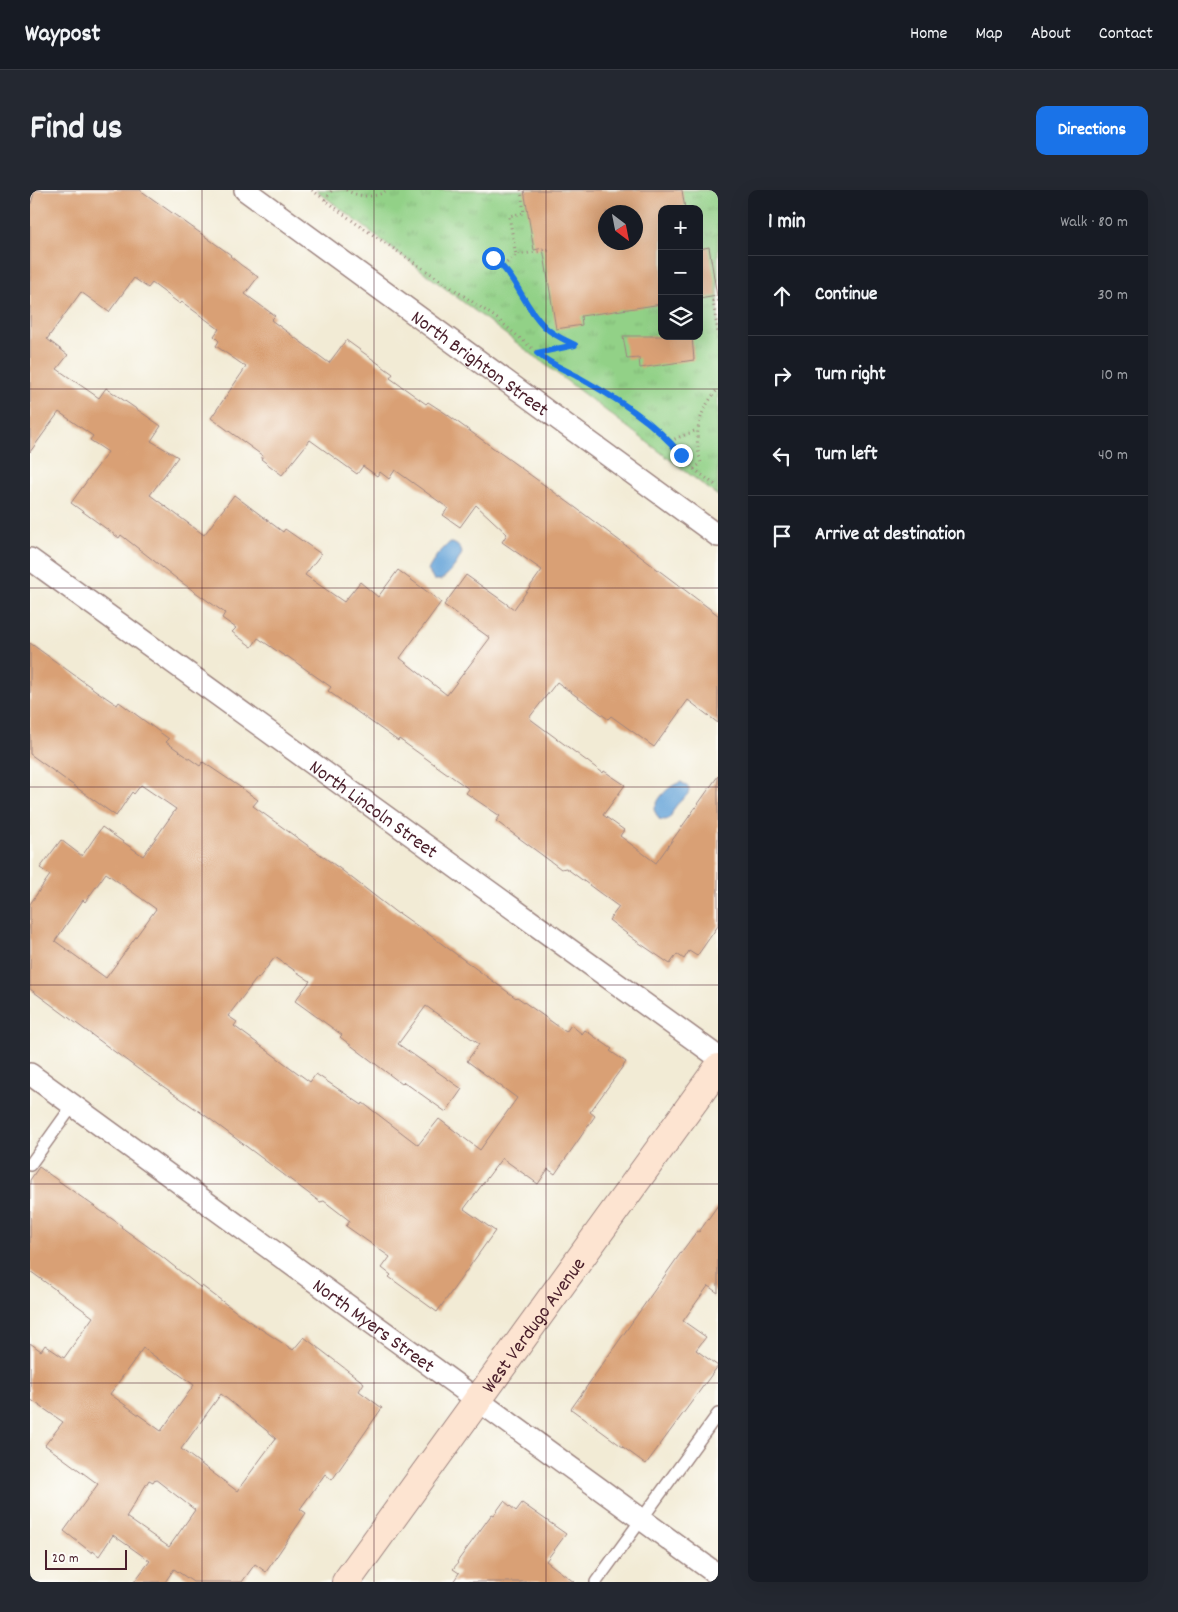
<!DOCTYPE html>
<meta charset="utf-8">
<style>
:root{--surface:#171b24;--page:#242831;--text:#f1f3f6;--muted:#9ea1a6;--line:#363941;--accent:#1a73e8}
body{margin:0;font-family:Dekko,sans-serif;background:var(--page);color:var(--text)}
.controls{position:absolute;right:15px;top:15px;display:grid;overflow:hidden;border-radius:10px;box-shadow:0 5px 20px #0002}
.controls button{width:45px;height:45px;display:grid;place-items:center;padding:0;border:0;border-bottom:1px solid var(--line);background:var(--surface);color:var(--text);font:25px sans-serif}
.compass{position:absolute;left:568px;top:15px;width:45px;height:45px;border-radius:50%;background:var(--surface);box-shadow:0 5px 20px #0002;rotate:148deg}
.scale{position:absolute;left:15px;bottom:12px;width:82px;box-sizing:border-box;padding-left:5px;border:2px solid #4a1f2b;border-top:0;font-size:14px;line-height:18px;white-space:nowrap;color:#4a1f2b;-webkit-text-stroke:4px #fdfcf7;paint-order:stroke}
.stop{position:absolute;width:15px;height:15px;margin:-11px;border:4px solid #1a73e8;border-radius:50%;background:#fff}
.stop.end{background:#1a73e8;border-color:#fff;box-shadow:0 1px 5px #0008}
.list{margin:0;padding:0;list-style:none}
h2{display:flex;justify-content:space-between;align-items:center;height:65px;margin:0;padding:0 20px;font-size:21px}
h2 small{font-size:16px;font-weight:400;color:var(--muted)}
.list li{display:grid;grid-template-columns:32px 1fr auto;gap:15px;align-items:center;box-sizing:border-box;height:80px;padding:0 20px;border-top:1px solid var(--line)}
.list b{display:block;font-size:19px;white-space:nowrap}
.list em{font-size:16px;font-style:normal;color:var(--muted)}
.icon{flex:none;width:28px;height:28px;fill:none;stroke:currentColor;stroke-width:2;stroke-linecap:round;stroke-linejoin:round}
.map{position:relative;flex:none;width:688px;height:1392px;overflow:hidden;border-radius:10px}
header{display:flex;align-items:center;gap:30px;box-sizing:border-box;height:70px;padding:0 25px;background:var(--surface);border-bottom:1px solid var(--line)}
header strong{font-size:24px}
nav{display:flex;gap:28px;margin-inline-start:auto;font-size:18px}
.intro{display:flex;align-items:center;justify-content:space-between;box-sizing:border-box;height:120px;padding:0 30px}
h1{margin:0;font-size:35px}
.button{padding:12px 22px;border-radius:10px;background:var(--accent);color:#fff;font-size:18px;font-weight:700}
main{display:flex;gap:30px;padding:0 30px}
aside{flex:1;background:var(--surface);border-radius:10px;box-shadow:0 5px 20px #0002}
.map>svg:first-child{display:block}
.park{fill:url(#park-tufts);stroke:#6e7859;fill-rule:evenodd}
.water{fill:#68a5d9;stroke:#596282}
.building{fill:#d9a074;fill-rule:evenodd}
.lines{fill:none;stroke-linecap:round;stroke-linejoin:round}
.lane-casing{stroke:#9e8580;stroke-width:14}
.street-casing{stroke:#9e8580;stroke-width:24}
.secondary-casing{stroke:#9e8580;stroke-width:30}
.path{stroke:#9e8580;stroke-width:3;stroke-dasharray:1 4;stroke-linecap:butt}
.lane{stroke:#fff;stroke-width:11}
.street{stroke:#fff;stroke-width:21}
.secondary{stroke:#fde4d1;stroke-width:28}
.route{stroke:#1a73e8;stroke-width:6}
.grid{fill:none;stroke:#4a1f2b;stroke-width:1;stroke-opacity:0.55}
.labels{text-anchor:middle;stroke-width:5;stroke-linejoin:round;paint-order:stroke}
.street-label{font-size:20px;fill:#4a1f2b;stroke:#fdfcf7}
</style>
<header>
<strong>Waypost</strong>
<nav><a>Home</a><a>Map</a><a>About</a><a>Contact</a></nav>
</header>
<div class="intro"><h1>Find us</h1><a class="button">Directions</a></div>
<main>
<div class="map">
<svg width="688" height="1392" viewBox="0 0 688 1392">
<defs>
<pattern id="park-tufts" width="24" height="20" patternUnits="userSpaceOnUse" patternTransform="scale(1.25)"><rect width="24" height="20" fill="#92d187"/><path d="M3 7l-1-3M5 7V3M7 7l1-3M15 17l-1-3M17 17v-4M19 17l1-3" fill="none" stroke="#7fb375"/></pattern>
</defs>
<rect width="100%" height="100%" fill="#fdfcf7"/>
<filter id="ink" filterUnits="userSpaceOnUse"><feTurbulence type="fractalNoise" baseFrequency=".02" numOctaves="2"/><feDisplacementMap in="SourceGraphic" scale="10" xChannelSelector="R" yChannelSelector="G"/><feConvolveMatrix kernelMatrix="1 2 1 2 8 2 1 2 1" color-interpolation-filters="sRGB"/></filter>
<filter id="wash" filterUnits="userSpaceOnUse"><feTurbulence type="fractalNoise" baseFrequency=".0096" numOctaves="4" result="noise"/><feDisplacementMap in="SourceGraphic" scale="20" xChannelSelector="R" yChannelSelector="G"/><feGaussianBlur stdDeviation="1.12" result="paint"/><feColorMatrix in="noise" values="0 0 0 0 0 0 0 0 0 0 0 0 0 0 0 0 0 1.4 0 .05"/><feComposite in="paint" operator="in"/></filter>
<g filter="url(#wash)">
<rect width="100%" height="100%" fill="#f2ebd5"/>
<path class="park" d="M286,0H688V306ZM632,19H669V146H632ZM576,22H606V52H576Z"/>
<g class="water">
<path d="M419,353C426,353 429,356 432,363C427,374 421,382 411,390H404L398,380L407,365Z"/>
<path d="M651,592C669,602 652,607 646,616C640,623 643,633 629,629L624,620C628,607 638,596 651,592Z"/>
</g>
<g id="blocks">
<g class="building">
<path d="M5,0H110L201,65L200,66L211,75L228,87L215,104L245,126L241,130L299,173L316,150L363,184L360,188L396,214L398,212L415,223L546,318L688,425V533L658,510L624,557L581,526L578,529L527,492L499,528L573,583L574,581L595,595L573,625L594,640L590,646L626,673L688,586V736L667,766L659,761L654,769L647,764L640,774L605,750L579,730L589,717L536,678L531,679L466,631L470,626L436,603L439,599L369,549L368,551L298,501L301,497L257,466L256,467L228,448L222,457L202,442L206,438L192,428L195,423L151,392L91,345L89,348L41,313L78,262L60,250L63,246L29,222L0,262V17ZM104,88L118,98L122,93L150,114L152,112L189,139L184,146L189,151L186,156L216,177L181,228L233,266L231,269L252,285L280,250L327,284L333,276L347,286L350,282L359,289L365,280L418,318L413,325L430,337L446,315L477,344L472,352L512,380L484,419L436,385L414,415L460,448L417,505L370,468L411,412L368,380L348,407L330,392L314,412L275,385L291,364L255,339L253,342L204,305L174,345L120,305L148,267L121,251L131,236L76,198L69,208L27,179L38,165L17,149L51,102L79,122Z"/>
<path d="M494,0H652L655,19H632V114L551,126L552,135L526,139L513,58L504,60ZM576,22H606V52H576Z"/>
<polygon points="679,57 687,106 669,109 669,59"/>
<polygon points="593,146 662,146 664,170 610,178 609,168 597,169"/>
<path d="M0,453L65,500L87,515L89,512L139,549L136,552L170,576L173,572L210,597L228,610L223,616L309,678L368,724L369,723L393,740L486,808L487,807L536,842L541,835L552,844L555,840L582,859L580,861L596,872L560,922L565,926L525,984L518,979L508,994L472,968L434,1019L465,1041L407,1122L359,1087L361,1085L352,1078L360,1067L316,1036L320,1031L294,1011L290,1012L176,926L108,879L0,799V714L20,685L10,678L31,650L52,666L72,637L113,666L146,619L111,595L104,604L102,602L86,626L0,564ZM76,683L126,719L76,788L25,751L53,710L55,712ZM245,767L280,791L265,811L312,845L310,847L372,894L374,892L416,922L432,899L368,854L396,816L449,854L437,871L487,908L450,960L409,929L388,955L333,913L332,915L286,884L280,892L204,836L207,832L198,826L227,788L228,789Z"/>
<path d="M9,977L92,1036L91,1037L131,1066L171,1098L172,1096L217,1130L263,1160L274,1147L334,1193L329,1201L352,1218L302,1290L295,1284L270,1319L276,1323L236,1382L225,1374L212,1392H163L144,1379L135,1392H104L120,1371L83,1345L69,1366L63,1361L62,1363L34,1341L68,1294L15,1255L33,1232L0,1209V1153L11,1161L15,1155L34,1168L63,1127L0,1081V990ZM113,1158L164,1195L131,1241L80,1204ZM191,1204L246,1248L207,1301L151,1259ZM125,1289L165,1320L139,1357L96,1327L119,1290L123,1292Z"/>
<polygon points="688,1015 688,1103 678,1096 653,1131 676,1147 666,1160 688,1176 616,1274 541,1219 650,1064 667,1041 669,1042"/>
<polygon points="474,1311 486,1321 492,1313 536,1344 516,1371 544,1392 423,1392 429,1383 423,1379 428,1373 427,1372 462,1324 464,1325"/>
</g>
</g>
</g>
<g filter="url(#ink)">
<use href="#blocks" fill-opacity="0" stroke="#9e8580" stroke-width="1"/>
<g class="lines">
<g class="lane-casing">
<g id="lane">
<polyline points="0,975 43,915"/>
<polyline points="566,1392 688,1224"/>
</g>
</g>
<g class="street-casing">
<g id="street">
<path id="s1" d="M215,0L688,346"/>
<path id="s2" d="M0,369L688,867"/>
<path id="s3" d="M0,884L688,1385"/>
</g>
</g>
<g class="secondary-casing">
<g id="secondary">
<path id="s4" d="M316,1392L688,878"/>
</g>
</g>
<g class="path">
<polyline points="282,0 327,34 465,127 517,171 580,205 605,222 640,251 664,279 688,297"/>
<path d="M316,0C329,7 345,9 357,0"/>
<polyline points="491,0 494,23 479,26 486,65 520,60"/>
<polyline points="295,10 302,0"/>
<path d="M463,68C488,88 493,116 515,137C523,145 535,150 545,155"/>
<polyline points="473,76 486,65"/>
<polyline points="688,110 683,111 688,143"/>
<polyline points="508,163 545,155"/>
<polyline points="640,251 667,240"/>
<path d="M664,279L671,273C663,245 668,222 688,199"/>
</g>
<use href="#lane" class="lane"/>
<use href="#street" class="street"/>
<use href="#secondary" class="secondary"/>
</g>
</g>
<g class="lines" filter="url(#ink)">
<path class="route" d="M463,68C488,88 493,116 515,137C523,145 535,150 545,155L507,163C520,174 536,180 550,188C587,209 625,232 651,265"/>
</g>
<path class="grid" d="M172,0V1392M344,0V1392M516,0V1392M0,199H688M0,398H688M0,597H688M0,795H688M0,994H688M0,1193H688"/>
<g class="labels">
<g class="street-label">
<text dy="7" stroke="none"><textPath href="#s1" startOffset="292">North Brighton Street</textPath></text>
<text dy="7" stroke="none"><textPath href="#s2" startOffset="425">North Lincoln Street</textPath></text>
<text dy="7" stroke="none"><textPath href="#s3" startOffset="426">North Myers Street</textPath></text>
<text dy="7" stroke="none"><textPath href="#s4" startOffset="318">West Verdugo Avenue</textPath></text>
</g>
</g>
</svg>
<div class="controls">
<button>+</button>
<button>−</button>
<button><svg class="icon" aria-label="layers" viewBox="0 0 24 24"><path d="M12 4l9 5-9 5-9-5zM3 14l9 5 9-5"/></svg></button>
</div>
<svg class="compass" viewBox="-18 -18 36 36"><path d="M0-13l5 13h-10z" fill="#e53935"/><path d="M0 13l5-13h-10z" fill="#9ea1a6"/></svg>
<div class="scale">20 m</div>
<div class="stop" style="left:463px;top:68px"></div>
<div class="stop end" style="left:651px;top:265px"></div>
</div>
<aside>
<h2>1 min<small>Walk · 80 m</small></h2>
<ul class="list">
<li><svg class="icon" aria-label="ahead" viewBox="0 0 24 24"><path d="M12 20V5M6 11l6-6 6 6"/></svg><div><b>Continue</b></div><em>30 m</em></li>
<li><svg class="icon" aria-label="right" viewBox="0 0 24 24"><path d="M7 20v-9h11M14 6l5 5-5 5"/></svg><div><b>Turn right</b></div><em>10 m</em></li>
<li><svg class="icon" aria-label="left" viewBox="0 0 24 24"><path d="M17 20v-9H6M10 6l-5 5 5 5"/></svg><div><b>Turn left</b></div><em>40 m</em></li>
<li><svg class="icon" aria-label="arrive" viewBox="0 0 24 24"><path d="M6 21V4h12l-3 4 3 4H6"/></svg><div><b>Arrive at destination</b></div></li>
</ul>
</aside>
</main>
